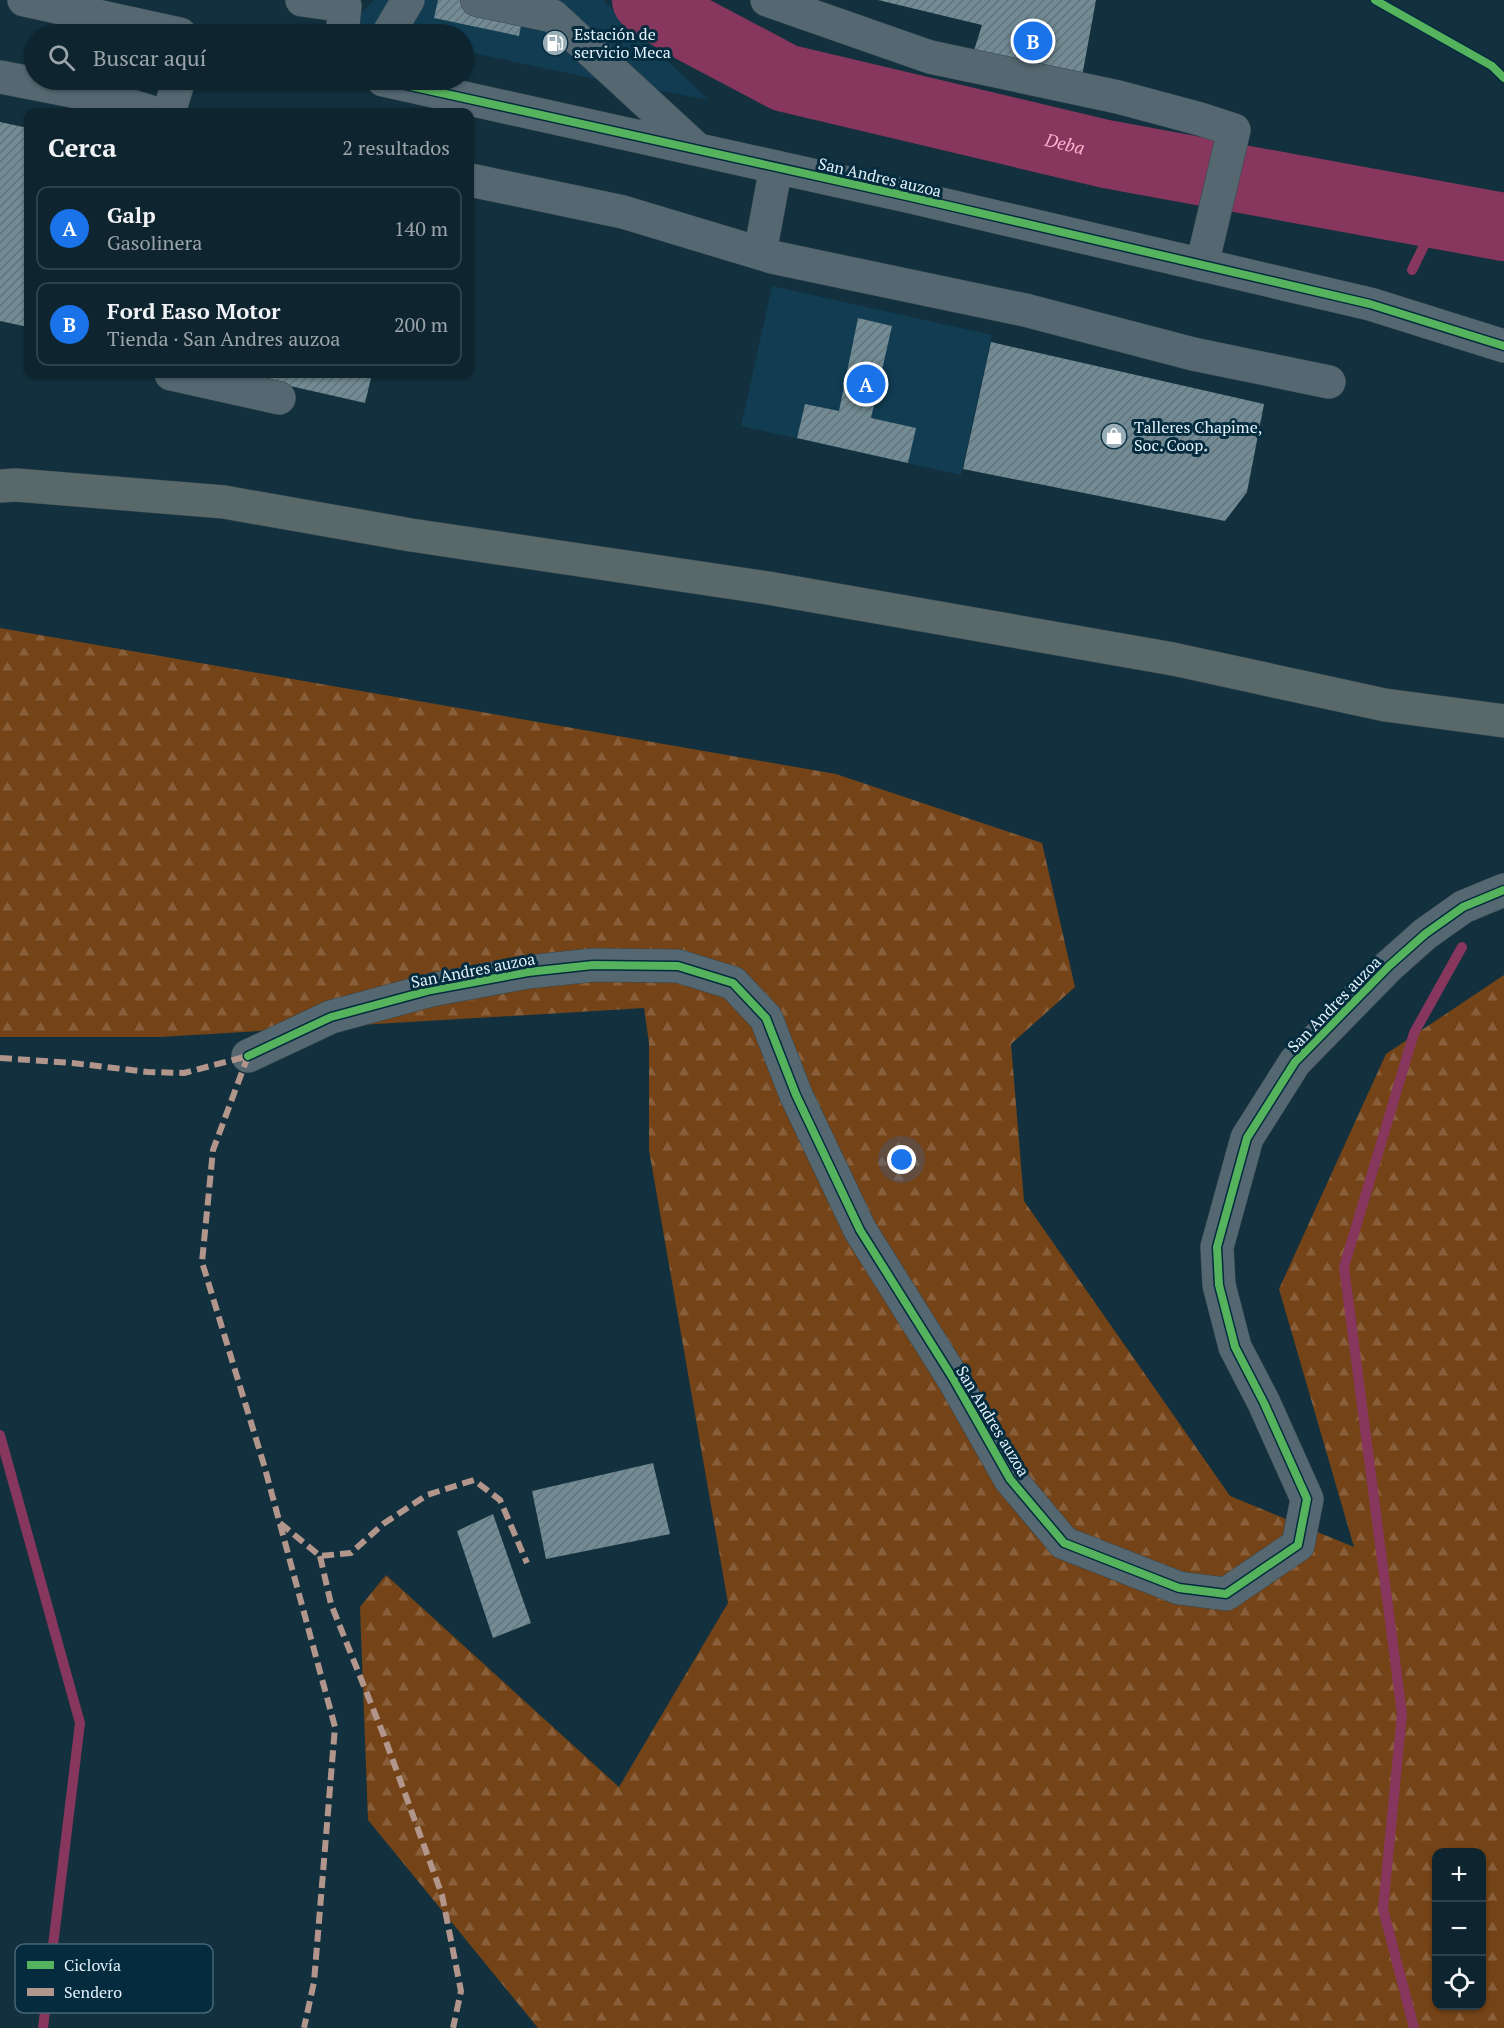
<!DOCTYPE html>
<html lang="es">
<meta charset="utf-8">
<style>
:root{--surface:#0e242e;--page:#172c36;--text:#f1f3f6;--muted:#9ba4aa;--line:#2e414a;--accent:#1a73e8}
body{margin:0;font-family:"PT Serif",serif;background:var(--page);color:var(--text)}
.controls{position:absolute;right:18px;bottom:18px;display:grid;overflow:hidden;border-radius:12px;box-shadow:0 2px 4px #0004}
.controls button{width:54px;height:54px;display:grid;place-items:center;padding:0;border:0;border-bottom:2px solid var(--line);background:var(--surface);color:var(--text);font:30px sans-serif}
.you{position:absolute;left:902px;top:1160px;width:21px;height:21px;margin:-15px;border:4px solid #fff;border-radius:50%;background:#1a73e8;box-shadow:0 0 0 9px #1a73e833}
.badge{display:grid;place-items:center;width:39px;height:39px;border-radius:50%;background:var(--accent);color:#fff;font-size:20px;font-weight:700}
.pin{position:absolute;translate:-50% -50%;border:3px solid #fff;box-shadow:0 2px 6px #0006}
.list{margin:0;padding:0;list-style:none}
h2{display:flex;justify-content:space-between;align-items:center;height:78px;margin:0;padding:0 24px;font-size:26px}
h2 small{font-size:20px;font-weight:400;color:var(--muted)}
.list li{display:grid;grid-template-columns:39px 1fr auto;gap:18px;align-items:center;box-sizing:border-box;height:84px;margin:0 12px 12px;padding:0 12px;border:2px solid var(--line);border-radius:12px}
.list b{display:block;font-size:22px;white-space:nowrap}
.list p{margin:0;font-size:20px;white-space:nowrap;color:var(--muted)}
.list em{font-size:20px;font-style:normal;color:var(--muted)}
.icon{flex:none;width:33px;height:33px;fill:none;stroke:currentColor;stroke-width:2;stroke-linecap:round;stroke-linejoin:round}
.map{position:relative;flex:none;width:1504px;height:2028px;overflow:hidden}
.search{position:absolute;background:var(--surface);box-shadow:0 2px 4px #0004;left:24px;top:24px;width:450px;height:66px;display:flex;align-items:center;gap:15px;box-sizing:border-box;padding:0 21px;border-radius:33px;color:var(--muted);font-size:22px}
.panel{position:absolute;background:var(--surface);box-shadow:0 2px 4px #0004;left:24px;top:108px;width:450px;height:270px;border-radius:12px}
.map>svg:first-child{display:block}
.built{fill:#113c52}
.forest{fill:url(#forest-firs);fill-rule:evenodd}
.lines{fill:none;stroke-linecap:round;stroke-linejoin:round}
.stream{stroke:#87375e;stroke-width:10}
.river{stroke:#87375e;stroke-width:68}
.building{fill:url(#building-hatch)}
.minor-casing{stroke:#364850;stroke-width:34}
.major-casing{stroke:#364850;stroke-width:34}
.minor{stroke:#556872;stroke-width:33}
.major{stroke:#596969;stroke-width:33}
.quiet{stroke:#b2968c;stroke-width:6;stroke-dasharray:12 6;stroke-linecap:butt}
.cycleway-casing{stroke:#042b3e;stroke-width:11}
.cycleway{stroke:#56b35d;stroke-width:8}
.labels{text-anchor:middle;stroke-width:6;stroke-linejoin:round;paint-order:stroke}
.poi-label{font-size:16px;fill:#e3f2fb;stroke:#042b3e;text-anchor:start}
.street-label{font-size:16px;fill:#e3f2fb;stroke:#042b3e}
.water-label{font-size:18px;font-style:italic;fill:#feb2ce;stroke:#042b3e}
.key{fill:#042b3e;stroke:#476777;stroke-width:1.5}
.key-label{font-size:16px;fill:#e3f2fb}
</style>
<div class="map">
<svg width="1504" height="2028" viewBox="0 0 1504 2028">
<defs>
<pattern id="forest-firs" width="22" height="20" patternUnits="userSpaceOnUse" patternTransform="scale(1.5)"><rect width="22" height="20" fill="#744317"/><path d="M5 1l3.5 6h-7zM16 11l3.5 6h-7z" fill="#885f3a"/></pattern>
<pattern id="building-hatch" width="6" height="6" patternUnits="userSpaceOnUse" patternTransform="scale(1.5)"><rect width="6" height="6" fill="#728b94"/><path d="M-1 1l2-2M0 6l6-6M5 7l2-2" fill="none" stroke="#62747a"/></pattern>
</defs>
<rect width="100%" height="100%" fill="#12303d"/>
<g class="built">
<polygon points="374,0 603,0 709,100 586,77 464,51 464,34 390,34 348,25"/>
<polygon points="772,286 992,335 961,475 741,426"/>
</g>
<path class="forest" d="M0,628L836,774L1042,843L1075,987L1011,1044L1024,1201L1230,1496L1354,1547L1279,1289L1386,1054L1504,975V2028H538L368,1820L360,1607L386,1575L619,1787L728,1603L649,1150V1043L644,1008L160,1037H0ZM1436,1852H1482V2006H1436Z"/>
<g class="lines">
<g class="stream">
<polyline points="1412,270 1439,215"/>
<polyline points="0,1435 80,1723 43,2028"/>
<polyline points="1414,2028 1383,1909 1402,1714 1344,1267 1414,1033 1462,947"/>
</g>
<path class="river" id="s1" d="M646,0L681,23L785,78L1106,154L1504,227"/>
</g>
<g class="building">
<polygon points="438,0 526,0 519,36 434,18"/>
<polygon points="878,0 1096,0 1081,82 972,57 982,25"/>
<polygon points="0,122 28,128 28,327 0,321"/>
<polygon points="858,318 892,326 871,418 916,428 908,463 797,438 805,404 839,411"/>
<polygon points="991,342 1264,404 1247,492 1225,521 963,469"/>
<polygon points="237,374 372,374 365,403"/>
<polygon points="653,1463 670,1534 546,1559 532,1491"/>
<polygon points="493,1514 531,1623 493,1638 457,1531"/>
</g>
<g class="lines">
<g class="minor-casing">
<g id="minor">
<polyline points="24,0 180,34"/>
<polyline points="302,0 345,6 342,34"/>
<polyline points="477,0 553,16 697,149"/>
<polyline points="767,0 930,57 1118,97 1200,119 1234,130 1202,265"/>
<polyline points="388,34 408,0"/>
<polyline points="0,77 103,97 151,112"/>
<polyline points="383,80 911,197 1370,304 1504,346"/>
<polyline points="169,112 179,80"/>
<polyline points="470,180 623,212 772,257 1025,310 1193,354 1329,382"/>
<polyline points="760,253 776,167"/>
<polyline points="171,374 279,398"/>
<polyline points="248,1056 331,1017 431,990 528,972 593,965 678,966 733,983 766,1018 796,1095 860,1230 954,1380 1010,1479 1064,1543 1179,1588 1226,1594 1298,1545 1307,1499 1264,1403 1235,1347 1219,1285 1217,1247 1247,1138 1295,1062 1389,966 1425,934 1463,907 1504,890"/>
</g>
</g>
<g class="major-casing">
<polyline id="major" points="0,486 16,485 224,502 411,535 768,588 1173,659 1385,705 1504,721"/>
</g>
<use href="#minor" class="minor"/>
<use href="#major" class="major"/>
<g class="quiet">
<polyline points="248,1056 213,1150 202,1262 264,1465 335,1727 314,1982 304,2028"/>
<polyline points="0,1058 72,1063 148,1072 184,1073 248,1056"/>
<polyline points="280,1523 320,1556 351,1553 383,1524 427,1495 474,1480 500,1500 527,1563"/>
<polyline points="320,1556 331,1604 384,1736 442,1895 461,1991 453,2028"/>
</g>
<g class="cycleway-casing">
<g id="cycleway">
<polyline points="1375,0 1492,66 1504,78"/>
<polyline points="383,80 911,197 1370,304 1504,346"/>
<polyline points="248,1056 331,1017 431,990 528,972 593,965 678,966 733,983 766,1018 796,1095 860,1230 954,1380 1010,1479 1064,1543 1179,1588 1226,1594 1298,1545 1307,1499 1264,1403 1235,1347 1219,1285 1217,1247 1247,1138 1295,1062 1389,966 1425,934 1463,907 1504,890"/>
</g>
</g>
<use href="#cycleway" class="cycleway"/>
</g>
<defs>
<g id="fuel-disc" transform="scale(1.35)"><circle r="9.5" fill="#9aaeb8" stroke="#042b3e"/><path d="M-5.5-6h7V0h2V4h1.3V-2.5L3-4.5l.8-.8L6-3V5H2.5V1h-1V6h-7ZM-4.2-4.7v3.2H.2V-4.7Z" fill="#fff"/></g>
<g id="shop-disc" transform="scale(1.35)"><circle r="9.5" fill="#9aaeb8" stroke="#042b3e"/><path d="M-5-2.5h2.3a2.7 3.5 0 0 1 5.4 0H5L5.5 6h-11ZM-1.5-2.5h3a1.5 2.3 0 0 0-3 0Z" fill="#fff"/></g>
</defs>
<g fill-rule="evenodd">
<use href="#fuel-disc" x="555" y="43"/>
<use href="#shop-disc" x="1114" y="436"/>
</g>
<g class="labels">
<g class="poi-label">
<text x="574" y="40">Estación de<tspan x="574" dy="18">servicio Meca</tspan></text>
<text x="1134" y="433">Talleres Chapime,<tspan x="1134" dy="18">Soc. Coop.</tspan></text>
</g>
<g class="street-label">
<text transform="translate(880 177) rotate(13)" y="6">San Andres auzoa</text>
<text transform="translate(473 970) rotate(-11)" y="6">San Andres auzoa</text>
<text transform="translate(1334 1004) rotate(-46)" y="6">San Andres auzoa</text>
<text transform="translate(993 1421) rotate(59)" y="6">San Andres auzoa</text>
</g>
<g class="water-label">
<text dy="6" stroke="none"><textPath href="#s1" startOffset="447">Deba</textPath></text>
</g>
</g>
<rect x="15" y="1944" width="198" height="69" rx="9" class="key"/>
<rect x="27" y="1961" width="27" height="8" fill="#56b35d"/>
<rect x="27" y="1988" width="27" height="8" fill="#b2968c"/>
<g class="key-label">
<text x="64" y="1971">Ciclovía</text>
<text x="64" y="1998">Sendero</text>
</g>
</svg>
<div class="controls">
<button>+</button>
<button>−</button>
<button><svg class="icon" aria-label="locate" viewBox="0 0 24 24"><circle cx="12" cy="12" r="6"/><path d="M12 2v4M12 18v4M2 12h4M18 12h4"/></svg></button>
</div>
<div class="you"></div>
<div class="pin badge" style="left:866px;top:384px">A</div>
<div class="pin badge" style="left:1033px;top:41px">B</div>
<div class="search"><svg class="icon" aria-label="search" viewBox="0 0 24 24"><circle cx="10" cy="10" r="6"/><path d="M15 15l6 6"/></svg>Buscar aquí</div>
<section class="panel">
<h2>Cerca<small>2 resultados</small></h2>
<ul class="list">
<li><span class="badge">A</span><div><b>Galp</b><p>Gasolinera</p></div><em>140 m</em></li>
<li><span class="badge">B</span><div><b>Ford Easo Motor</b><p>Tienda · San Andres auzoa</p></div><em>200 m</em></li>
</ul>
</section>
</div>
